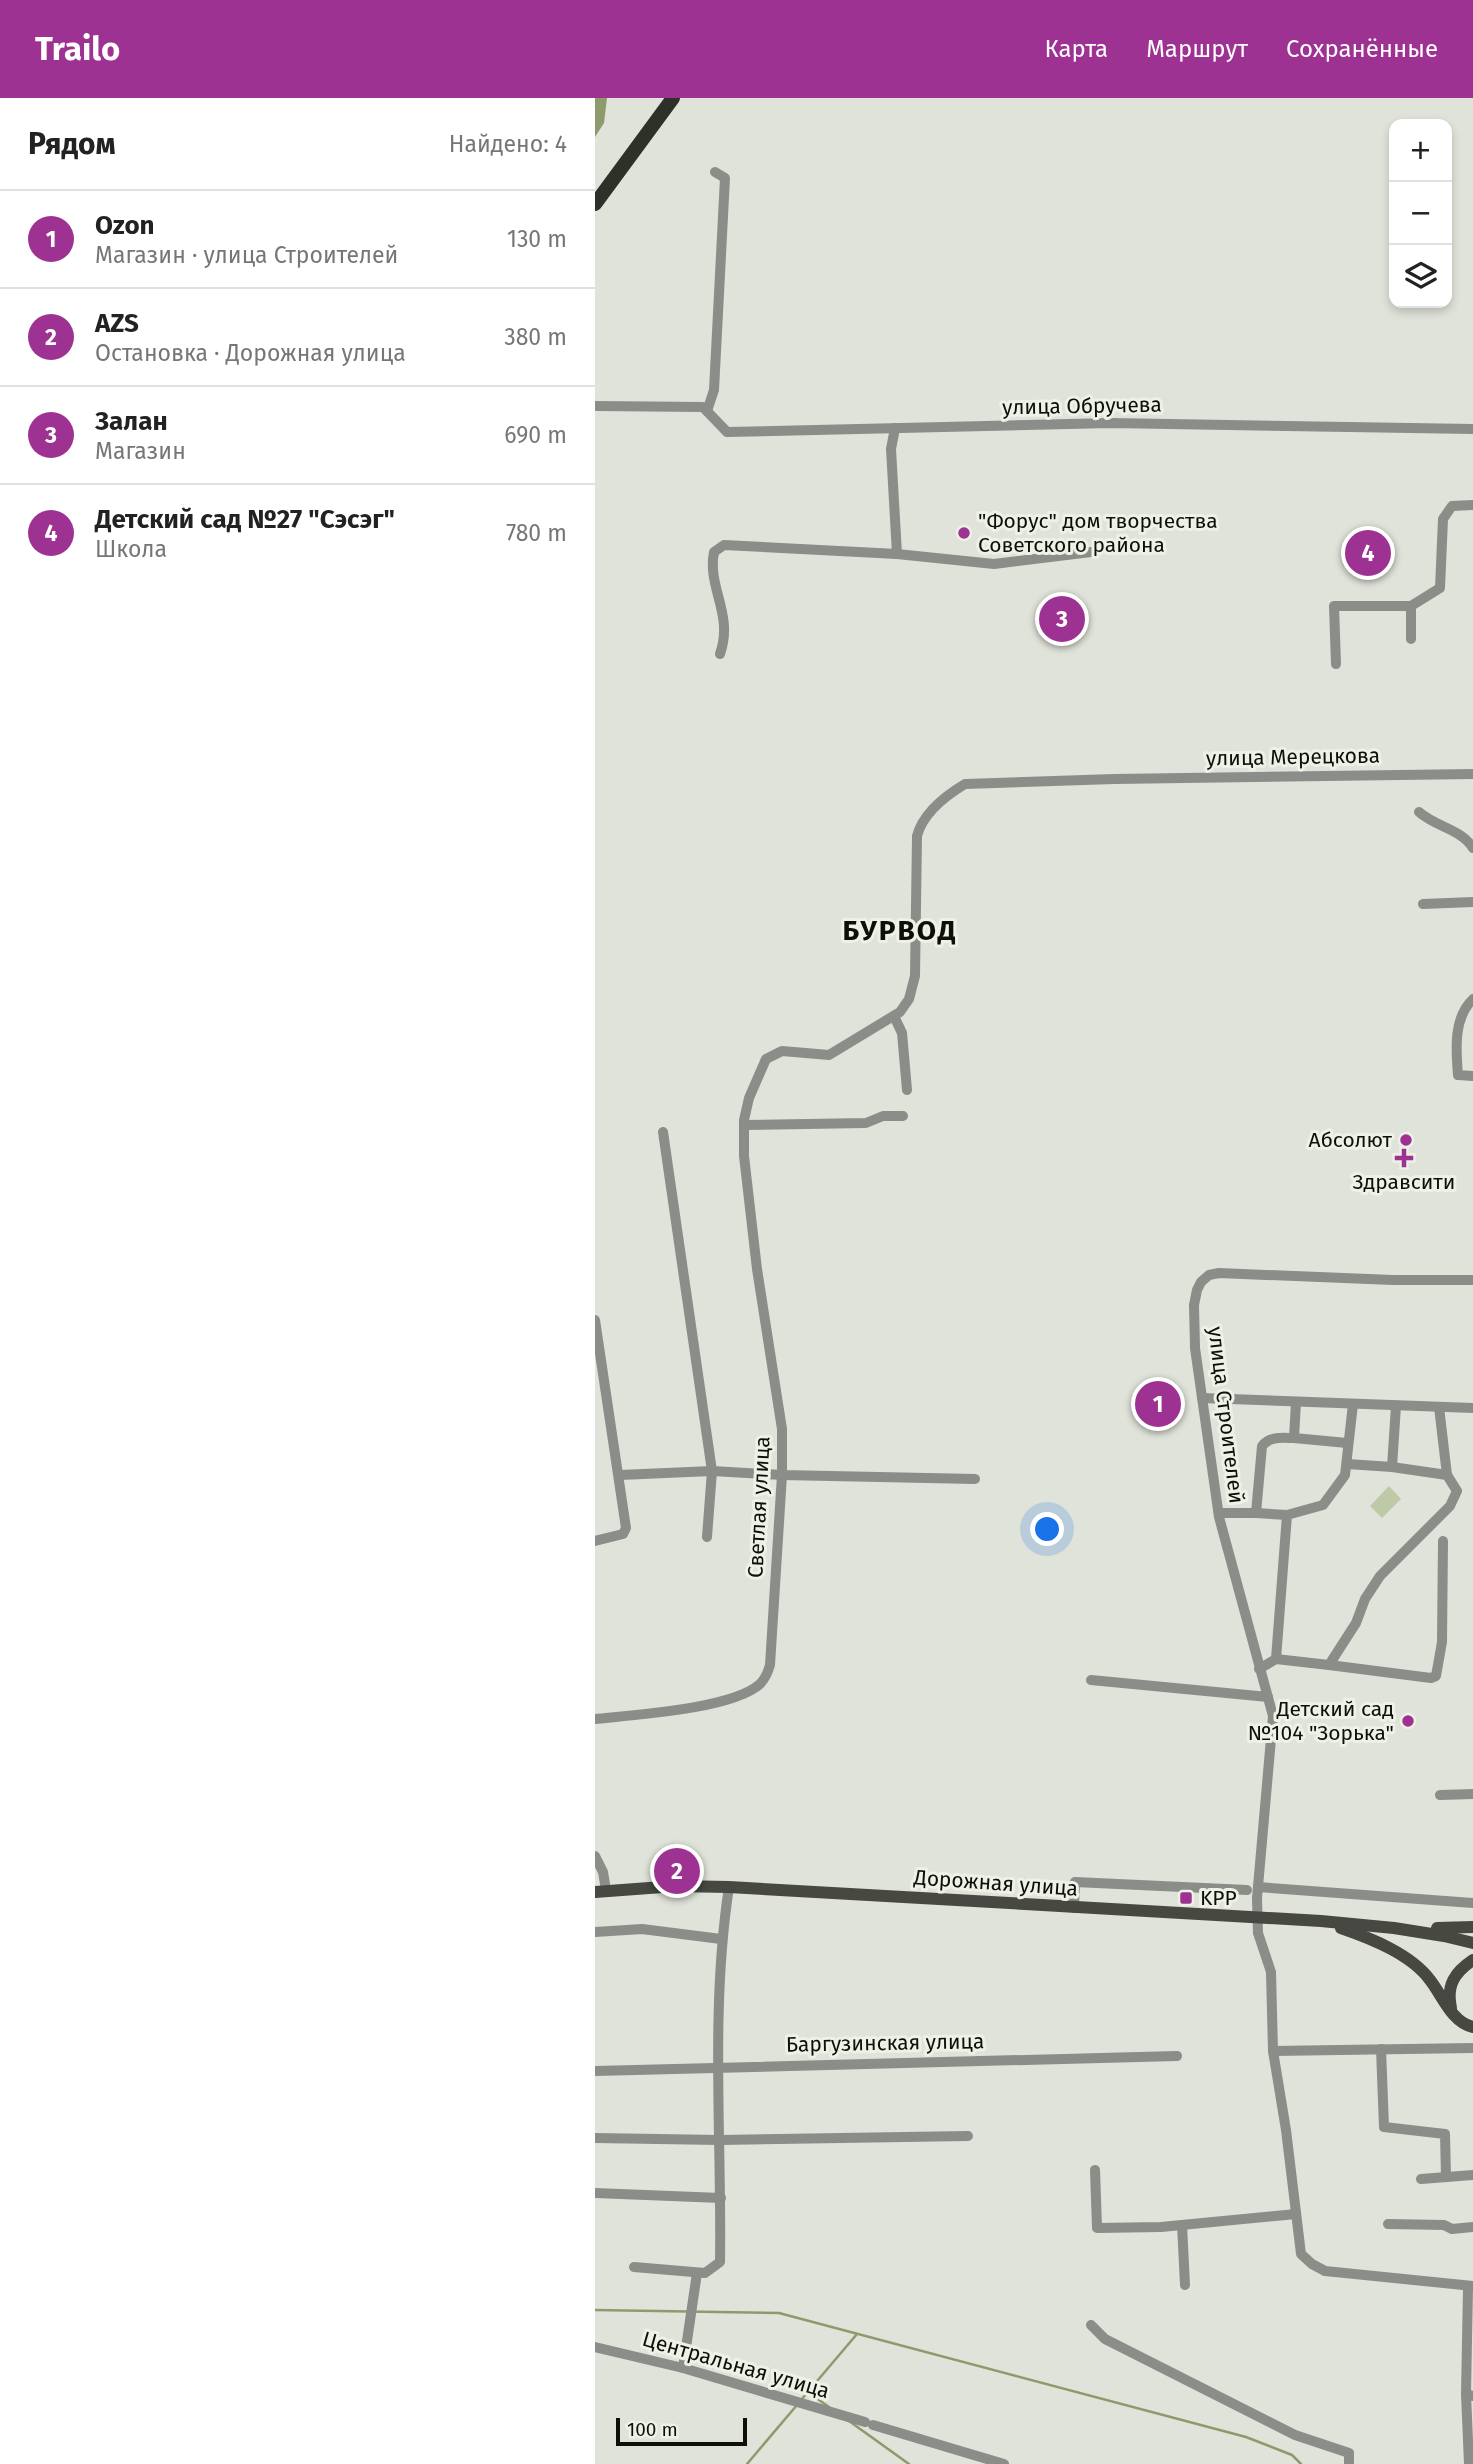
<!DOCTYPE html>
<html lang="ru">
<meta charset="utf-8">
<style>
:root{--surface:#fff;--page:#f6f6f6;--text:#222;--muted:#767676;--line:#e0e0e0;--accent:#9e3293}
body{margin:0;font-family:"Fira Sans",sans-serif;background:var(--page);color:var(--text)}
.controls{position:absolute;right:21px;top:21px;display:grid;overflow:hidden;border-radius:14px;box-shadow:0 4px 10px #0003}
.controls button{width:63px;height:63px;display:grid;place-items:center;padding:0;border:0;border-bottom:2px solid var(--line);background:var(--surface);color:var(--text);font:35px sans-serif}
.scale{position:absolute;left:21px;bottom:18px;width:131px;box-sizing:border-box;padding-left:7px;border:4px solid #0e0f0b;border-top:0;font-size:19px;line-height:24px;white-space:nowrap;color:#0e0f0b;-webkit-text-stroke:5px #edf1e6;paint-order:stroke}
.you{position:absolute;left:453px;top:1432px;width:24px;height:24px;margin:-18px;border:5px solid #fff;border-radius:50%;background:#1a73e8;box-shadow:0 0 0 10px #1a73e833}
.badge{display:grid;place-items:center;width:46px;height:46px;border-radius:50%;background:var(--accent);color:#fff;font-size:23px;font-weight:700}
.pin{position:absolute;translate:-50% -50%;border:4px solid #fff;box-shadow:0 2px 7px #0006}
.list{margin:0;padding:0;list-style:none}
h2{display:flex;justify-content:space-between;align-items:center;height:91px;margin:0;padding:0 28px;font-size:30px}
h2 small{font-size:23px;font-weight:400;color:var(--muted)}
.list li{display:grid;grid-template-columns:46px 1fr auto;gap:21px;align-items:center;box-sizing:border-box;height:98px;padding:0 28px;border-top:2px solid var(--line)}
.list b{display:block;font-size:26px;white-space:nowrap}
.list p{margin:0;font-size:23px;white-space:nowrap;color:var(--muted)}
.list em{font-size:23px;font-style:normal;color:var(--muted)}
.icon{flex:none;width:38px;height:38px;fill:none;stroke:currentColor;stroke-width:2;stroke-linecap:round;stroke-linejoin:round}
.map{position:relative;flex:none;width:878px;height:2366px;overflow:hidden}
header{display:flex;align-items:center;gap:42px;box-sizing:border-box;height:98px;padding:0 35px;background:var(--accent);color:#fff}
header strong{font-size:33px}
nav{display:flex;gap:38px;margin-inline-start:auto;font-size:24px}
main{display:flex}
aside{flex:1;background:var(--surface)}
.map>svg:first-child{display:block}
.green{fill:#bec9a6}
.water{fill:#8d9b6c}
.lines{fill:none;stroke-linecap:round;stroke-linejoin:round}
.stream{stroke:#8d9b6c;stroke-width:2.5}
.minor{stroke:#8b8d88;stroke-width:10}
.major{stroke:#464841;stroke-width:12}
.highway{stroke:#2e3129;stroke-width:14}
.poi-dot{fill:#9e3293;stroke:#edf1e6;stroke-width:2.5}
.labels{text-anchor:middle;stroke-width:6;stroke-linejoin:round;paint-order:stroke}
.street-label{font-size:21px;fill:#0e0f0b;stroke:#edf1e6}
.poi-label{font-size:21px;fill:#0e0f0b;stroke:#edf1e6;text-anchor:start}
.district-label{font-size:28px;font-weight:bold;letter-spacing:2px;fill:#0e0f0b;stroke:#edf1e6}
</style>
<header>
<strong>Trailo</strong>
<nav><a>Карта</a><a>Маршрут</a><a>Сохранённые</a></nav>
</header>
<main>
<aside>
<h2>Рядом<small>Найдено: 4</small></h2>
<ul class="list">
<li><span class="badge">1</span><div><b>Ozon</b><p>Магазин · улица Строителей</p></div><em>130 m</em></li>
<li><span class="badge">2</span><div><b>AZS</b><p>Остановка · Дорожная улица</p></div><em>380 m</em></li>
<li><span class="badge">3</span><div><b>Залан</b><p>Магазин</p></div><em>690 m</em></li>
<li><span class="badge">4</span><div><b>Детский сад №27 &quot;Сэсэг&quot;</b><p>Школа</p></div><em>780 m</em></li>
</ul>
</aside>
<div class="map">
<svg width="878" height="2366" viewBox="0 0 878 2366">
<rect width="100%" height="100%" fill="#e0e3d9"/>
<polygon class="green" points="794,1388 806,1401 787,1420 775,1408"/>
<polygon class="water" points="0,0 12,0 9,25 0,39"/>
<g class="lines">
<g class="stream">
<polyline points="0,2212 184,2215 651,2339 697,2357 706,2366"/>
<polyline points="214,2295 234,2309"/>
<polyline points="206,2302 262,2236"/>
<polyline points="254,2323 314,2366"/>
<polyline points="152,2366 202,2307"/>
</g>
<g class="minor">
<polyline points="0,308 108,309 132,334 516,325 878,331"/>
<polyline points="112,313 119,292 130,80 120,74"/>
<polyline points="300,330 296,351 302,456"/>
<polyline points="816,541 816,508 845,490 848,421 857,408 878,407"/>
<path d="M125,556C139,516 112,490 119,454L129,447L302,456L399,466L496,454"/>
<polyline points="741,566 739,508 816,508"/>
<path d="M824,714C841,729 866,731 878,750"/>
<polyline points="828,806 878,804"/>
<path d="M878,901C858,920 861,952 863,977L878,978"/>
<polyline points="299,918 307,935 312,992"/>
<polyline points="149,1027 271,1025 288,1018 308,1018"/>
<polyline points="68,1034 117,1373 112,1439"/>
<polyline points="878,1182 798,1182 624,1175 614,1177 606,1184 602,1192 599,1207 600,1250 624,1419 678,1618 662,1800 663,1835 676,1874 678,1953 691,2032 706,2156 717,2166 730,2173 878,2188"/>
<polyline points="0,1222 31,1430 28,1436 0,1443"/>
<polyline points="607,1300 878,1310"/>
<polyline points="701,1304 699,1340 752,1345"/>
<polyline points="752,1366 797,1369 852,1377"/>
<polyline points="797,1369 801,1308"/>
<polyline points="25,1377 117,1373 187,1377 380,1381"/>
<polyline points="624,1415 661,1415 692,1417"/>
<path d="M661,1415L667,1348C675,1338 687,1340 699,1340"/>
<polyline points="681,1561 734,1567 761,1525 770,1501 785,1478 855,1408 862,1393 852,1377 844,1309"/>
<polyline points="734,1567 836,1580 841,1578 847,1544 848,1443"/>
<polyline points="664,1571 681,1561 692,1417 728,1407 750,1377 758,1306"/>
<polyline points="496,1582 673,1599"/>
<path d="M0,1621C39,1617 137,1611 165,1586C171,1580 173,1574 175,1567L187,1377V1331L162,1171L149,1058V1022L154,1000L171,961L187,953L234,957L305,914L314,901L320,878L322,738C328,715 350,698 370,686L519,681L878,676"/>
<polyline points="845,1697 878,1696"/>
<polyline points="0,1758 8,1774 11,1792"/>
<polyline points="663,1789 878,1805"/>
<polyline points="479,1810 480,1784 652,1792"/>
<polyline points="0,1834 47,1831 126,1841"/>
<polyline points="786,1951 789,2029 850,2036 851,2079"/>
<polyline points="678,1953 878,1950"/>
<polyline points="0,1973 582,1958"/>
<polyline points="0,2040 125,2042 373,2038"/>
<polyline points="500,2072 502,2130 566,2129 701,2116"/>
<polyline points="826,2081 878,2077"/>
<polyline points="0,2095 126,2100"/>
<polyline points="793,2126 849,2127 857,2131 878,2129"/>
<polyline points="587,2127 590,2187"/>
<path d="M39,2169L110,2175L125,2164C127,2040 115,1913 134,1789"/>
<polyline points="873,2189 871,2296 878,2298"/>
<polyline points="496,2227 510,2241 700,2337 754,2355 754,2366"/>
<polyline points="0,2249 88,2270 270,2324"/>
<polyline points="88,2270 102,2175"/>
<polyline points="871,2296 874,2366"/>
<polyline points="278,2327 409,2366"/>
</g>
<g class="major">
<polyline points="0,1794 81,1788 134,1789 726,1823 799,1830 849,1838 878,1845"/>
<path d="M746,1830C775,1840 816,1856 835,1882C847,1897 857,1925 878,1929"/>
<polyline points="842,1830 878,1829"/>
<path d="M856,1910C851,1887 860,1874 878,1862"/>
</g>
<polyline class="highway" points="0,106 78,0"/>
</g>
<g class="poi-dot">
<circle cx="369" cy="435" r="7"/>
<circle cx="811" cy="1042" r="7"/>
<path d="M805.5 1049.5h7v7h7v7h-7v7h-7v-7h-7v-7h7z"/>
<circle cx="813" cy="1623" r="7"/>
<rect x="584" y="1793" width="14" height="14" rx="3.5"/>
</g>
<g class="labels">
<g class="street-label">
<text transform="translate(487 308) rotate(-1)" y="7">улица Обручева</text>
<text transform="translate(698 659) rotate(-1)" y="7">улица Мерецкова</text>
<text transform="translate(631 1317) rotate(83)" y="7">улица Строителей</text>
<text transform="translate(164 1409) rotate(-87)" y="7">Светлая улица</text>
<text transform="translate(401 1785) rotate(4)" y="7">Дорожная улица</text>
<text transform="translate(290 1945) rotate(-1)" y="7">Баргузинская улица</text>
<text transform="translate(141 2267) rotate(16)" y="7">Центральная улица</text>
</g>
<g class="poi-label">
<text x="383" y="430">"Форус" дом творчества<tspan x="383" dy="24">Советского района</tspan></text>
<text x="797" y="1049" text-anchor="end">Абсолют</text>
<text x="809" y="1091" text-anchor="middle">Здравсити</text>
<text x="799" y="1618" text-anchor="end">Детский сад<tspan x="799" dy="24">№104 "Зорька"</tspan></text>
<text x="605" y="1807">KPP</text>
</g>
<g class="district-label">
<text x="305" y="842">БУРВОД</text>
</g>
</g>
</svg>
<div class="controls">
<button>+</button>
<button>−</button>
<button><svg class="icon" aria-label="layers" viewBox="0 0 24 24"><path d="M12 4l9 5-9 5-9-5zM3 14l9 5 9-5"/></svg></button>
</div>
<div class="scale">100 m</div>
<div class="you"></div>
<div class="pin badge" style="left:563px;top:1306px">1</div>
<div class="pin badge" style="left:82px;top:1773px">2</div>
<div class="pin badge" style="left:467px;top:521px">3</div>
<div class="pin badge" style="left:773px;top:455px">4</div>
</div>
</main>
